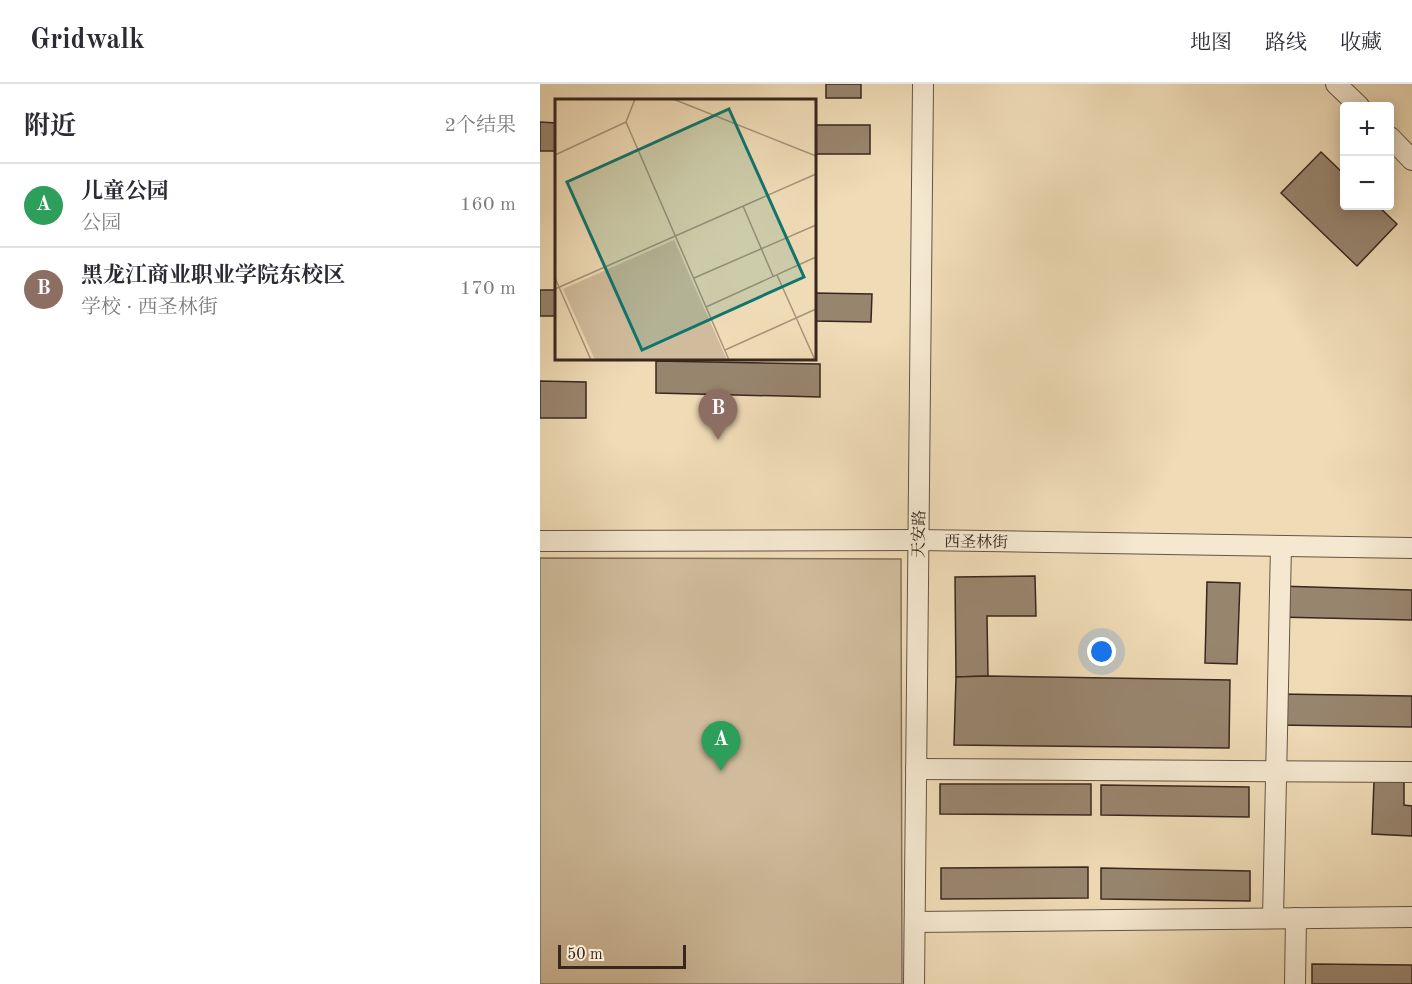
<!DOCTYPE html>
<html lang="zh">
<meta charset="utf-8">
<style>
:root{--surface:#fff;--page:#f7f7f7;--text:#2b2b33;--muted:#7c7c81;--line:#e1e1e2;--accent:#1a73e8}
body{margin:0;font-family:"Old Standard TT","Noto Serif SC",serif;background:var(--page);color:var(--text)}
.controls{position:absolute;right:18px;top:18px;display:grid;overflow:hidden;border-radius:6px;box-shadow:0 3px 15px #0003}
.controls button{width:54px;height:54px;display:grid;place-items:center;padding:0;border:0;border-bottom:2px solid var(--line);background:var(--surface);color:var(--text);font:30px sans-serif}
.scale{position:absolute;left:18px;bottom:15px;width:128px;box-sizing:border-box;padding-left:6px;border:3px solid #39271f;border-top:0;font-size:16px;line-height:21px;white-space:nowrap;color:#39271f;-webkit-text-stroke:4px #f5e8d0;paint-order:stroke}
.you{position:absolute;left:562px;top:568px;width:21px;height:21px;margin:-15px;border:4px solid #fff;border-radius:50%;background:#1a73e8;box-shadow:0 0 0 9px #1a73e833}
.badge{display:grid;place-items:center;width:39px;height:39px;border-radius:50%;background:var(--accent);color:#fff;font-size:20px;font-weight:700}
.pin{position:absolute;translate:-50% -50px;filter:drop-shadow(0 2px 3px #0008)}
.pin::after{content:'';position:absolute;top:32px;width:21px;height:18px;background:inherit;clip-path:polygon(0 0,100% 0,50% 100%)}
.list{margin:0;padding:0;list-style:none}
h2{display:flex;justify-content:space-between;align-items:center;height:78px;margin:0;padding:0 24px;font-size:26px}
h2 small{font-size:20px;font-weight:400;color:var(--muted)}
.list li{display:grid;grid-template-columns:39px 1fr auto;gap:18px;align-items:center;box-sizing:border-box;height:84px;padding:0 24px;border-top:2px solid var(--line)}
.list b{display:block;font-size:22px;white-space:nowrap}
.list p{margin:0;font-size:20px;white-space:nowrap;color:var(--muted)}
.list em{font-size:20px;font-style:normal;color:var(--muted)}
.map{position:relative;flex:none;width:872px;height:900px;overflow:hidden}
header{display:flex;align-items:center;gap:36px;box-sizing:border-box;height:84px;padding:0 30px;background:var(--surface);border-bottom:2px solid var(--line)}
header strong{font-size:28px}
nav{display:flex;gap:33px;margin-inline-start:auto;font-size:21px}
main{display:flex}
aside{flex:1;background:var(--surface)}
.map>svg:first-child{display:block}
.green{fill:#d0bc9c;stroke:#84725e;stroke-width:1.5}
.building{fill:#98856e;stroke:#39271f;stroke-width:1.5}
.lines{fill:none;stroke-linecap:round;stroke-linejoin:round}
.minor-casing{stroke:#665445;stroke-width:22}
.minor{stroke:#f5e8d0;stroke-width:20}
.labels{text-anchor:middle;stroke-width:4.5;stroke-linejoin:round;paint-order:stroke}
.street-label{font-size:16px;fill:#39271f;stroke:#f5e8d0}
.inset-road{fill:none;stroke:#a6937a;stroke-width:1.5}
.view{fill:#0f766e;fill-opacity:0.15;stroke:#0f766e;stroke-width:3}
.inset-edge{fill:none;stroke:#39271f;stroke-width:3}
</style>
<header>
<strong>Gridwalk</strong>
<nav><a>地图</a><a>路线</a><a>收藏</a></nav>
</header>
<main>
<aside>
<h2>附近<small>2个结果</small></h2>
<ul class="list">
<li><span class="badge" style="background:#2e9e5b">A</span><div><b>儿童公园</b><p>公园</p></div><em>160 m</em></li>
<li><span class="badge" style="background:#8d6e63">B</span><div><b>黑龙江商业职业学院东校区</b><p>学校 · 西圣林街</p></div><em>170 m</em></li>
</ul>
</aside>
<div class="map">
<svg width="872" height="900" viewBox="0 0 872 900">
<rect width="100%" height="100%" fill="#efdbb6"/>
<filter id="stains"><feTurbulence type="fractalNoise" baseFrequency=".00333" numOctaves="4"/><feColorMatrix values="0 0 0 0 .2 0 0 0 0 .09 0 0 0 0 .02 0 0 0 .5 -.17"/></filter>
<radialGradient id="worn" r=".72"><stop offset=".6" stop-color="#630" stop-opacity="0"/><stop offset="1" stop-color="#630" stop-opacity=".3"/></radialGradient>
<polygon class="green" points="0,474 361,475 362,900 0,900"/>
<g class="building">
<rect x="286" y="0" width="35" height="14"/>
<polygon points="0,38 16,39 16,67 0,67"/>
<rect x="274" y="41" width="56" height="29"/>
<polygon points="781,68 804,90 804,122 838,122 857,140 817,182 741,109"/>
<rect x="0" y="206" width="16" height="26"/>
<polygon points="274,209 332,210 331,238 274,237"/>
<polygon points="116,277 280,280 280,313 116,309"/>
<polygon points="0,297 46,298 46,334 0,334"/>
<polygon points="495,492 496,532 447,532 448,592 416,593 415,493"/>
<polygon points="667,498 700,499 697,580 665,579"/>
<polygon points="738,502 872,506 872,536 737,533"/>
<polygon points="448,592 690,596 689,664 414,661 416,593"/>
<polygon points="738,610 872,612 872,643 737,641"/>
<polygon points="834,697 864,698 864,721 872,722 872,752 832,750"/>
<polygon points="400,700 551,700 551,731 400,730"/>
<polygon points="561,701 709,703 709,733 561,731"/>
<polygon points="548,783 548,814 401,815 401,784"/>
<polygon points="561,784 710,787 710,817 561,815"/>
<polygon points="772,880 872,881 872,900 772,900"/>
</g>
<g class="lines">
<g class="minor-casing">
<g id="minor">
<polyline points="796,0 819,22"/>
<polyline points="850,53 872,76"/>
<polyline points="0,457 378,456 872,464"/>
<polyline points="376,685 872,688"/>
<polyline points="733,834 741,462"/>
<polyline points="375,838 872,833"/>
<polyline points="374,900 383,0"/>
<polyline points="755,900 756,834"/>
</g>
</g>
<use href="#minor" class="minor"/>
</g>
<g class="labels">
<g class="street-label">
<text transform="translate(378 450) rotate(-89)" y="6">天安路</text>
<text transform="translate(436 457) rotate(1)" y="6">西圣林街</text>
</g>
</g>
<g transform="translate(15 15)">
<rect width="261" height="261" fill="#efdbb6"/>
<path d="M119,141L172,261H40L8,190Z" fill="#d0bc9c"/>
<path class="inset-road" d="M80,0L71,23L174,261M118,0L261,57M0,56L71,23M188,107L218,177M222,176L260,261M0,179L36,261M139,179L261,126M0,190L261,75M151,208L261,158M170,251L261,210"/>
<path class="view" d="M174,10L249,178L87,251L12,83Z"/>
<rect width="261" height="261" class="inset-edge"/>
</g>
<rect width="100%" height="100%" filter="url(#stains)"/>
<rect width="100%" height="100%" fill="url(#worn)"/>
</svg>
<div class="controls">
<button>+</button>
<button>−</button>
</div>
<div class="scale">50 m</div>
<div class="you"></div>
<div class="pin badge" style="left:181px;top:687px;background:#2e9e5b">A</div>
<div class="pin badge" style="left:178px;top:356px;background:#8d6e63">B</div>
</div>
</main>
